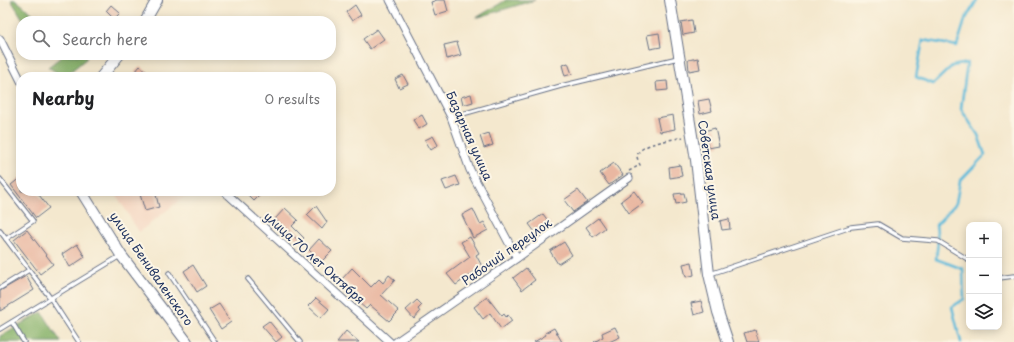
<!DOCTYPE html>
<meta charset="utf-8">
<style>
:root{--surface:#fff;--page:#f2f2f2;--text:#202124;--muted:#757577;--line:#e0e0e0}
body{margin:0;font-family:"Playpen Sans",sans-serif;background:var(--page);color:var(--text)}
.controls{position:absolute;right:12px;bottom:12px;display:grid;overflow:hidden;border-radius:8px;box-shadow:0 2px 10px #0003}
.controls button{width:36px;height:36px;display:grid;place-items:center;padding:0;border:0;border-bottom:1px solid var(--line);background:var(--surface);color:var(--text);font:20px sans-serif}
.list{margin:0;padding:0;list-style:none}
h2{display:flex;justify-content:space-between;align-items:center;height:52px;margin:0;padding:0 16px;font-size:17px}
h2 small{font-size:13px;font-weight:400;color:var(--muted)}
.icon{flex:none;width:22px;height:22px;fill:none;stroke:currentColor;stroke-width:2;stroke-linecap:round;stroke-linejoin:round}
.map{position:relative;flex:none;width:1014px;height:342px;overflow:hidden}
.search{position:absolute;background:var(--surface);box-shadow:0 2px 10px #0003;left:16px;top:16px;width:320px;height:44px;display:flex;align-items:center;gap:10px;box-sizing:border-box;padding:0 14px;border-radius:16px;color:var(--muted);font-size:15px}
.panel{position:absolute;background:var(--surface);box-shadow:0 2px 10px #0003;left:16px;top:72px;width:320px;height:124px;border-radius:16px}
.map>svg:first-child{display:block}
.built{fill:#f4d4bf}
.forest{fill:#87b26a;stroke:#517064}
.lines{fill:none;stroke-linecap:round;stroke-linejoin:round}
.stream{stroke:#5dbbdb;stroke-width:2.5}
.building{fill:#e9b7a1}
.lane-casing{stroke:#677085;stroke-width:5.5}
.street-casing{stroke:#677085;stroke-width:9}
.secondary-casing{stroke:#677085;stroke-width:12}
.path{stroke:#677085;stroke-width:1.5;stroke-dasharray:3 3;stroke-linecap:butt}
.lane{stroke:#fff;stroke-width:3.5}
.street{stroke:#fff;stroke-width:7}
.secondary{stroke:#fff;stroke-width:10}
.labels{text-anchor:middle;stroke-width:4;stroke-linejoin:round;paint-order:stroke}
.street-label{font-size:12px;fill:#1b2f5e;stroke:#fcf5e5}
</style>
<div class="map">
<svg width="1014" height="342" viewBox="0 0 1014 342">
<rect width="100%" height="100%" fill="#fcf5e5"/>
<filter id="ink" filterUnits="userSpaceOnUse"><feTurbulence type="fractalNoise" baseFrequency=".025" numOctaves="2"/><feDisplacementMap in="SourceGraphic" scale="8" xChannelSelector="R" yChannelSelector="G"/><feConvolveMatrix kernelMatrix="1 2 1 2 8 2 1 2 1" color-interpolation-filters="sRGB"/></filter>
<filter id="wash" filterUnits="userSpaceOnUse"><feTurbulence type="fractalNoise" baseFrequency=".012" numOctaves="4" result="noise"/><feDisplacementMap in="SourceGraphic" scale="16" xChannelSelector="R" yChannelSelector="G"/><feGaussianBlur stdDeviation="0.9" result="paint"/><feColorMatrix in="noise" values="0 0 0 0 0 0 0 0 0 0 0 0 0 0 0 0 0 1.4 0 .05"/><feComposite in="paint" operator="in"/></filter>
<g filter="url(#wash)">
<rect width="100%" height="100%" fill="#f4e8ce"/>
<polygon class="built" points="114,191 192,191 139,232"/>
<g class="forest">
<polygon points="11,0 16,0 42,21 24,21"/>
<polygon points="506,0 535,0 476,18"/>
<polygon points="58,55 83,55 87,58 64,77 48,67 61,57"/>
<polygon points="42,312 61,342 0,342 0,336"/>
</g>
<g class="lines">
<polyline class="stream" points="961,342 952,307 964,299 963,269 936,259 938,241 936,225 956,203 960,181 985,155 978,135 961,109 967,63 952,66 933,84 916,77 923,40 957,46 965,20 977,0"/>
</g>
<g id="blocks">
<g class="building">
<polygon points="437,0 445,0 448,11 435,15 431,2"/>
<polygon points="111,5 120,13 114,19 106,11"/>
<polygon points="355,5 361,15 352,21 346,12"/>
<polygon points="692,20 694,33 683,35 681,22"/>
<polygon points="377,29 384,39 370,49 363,39"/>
<polygon points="659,33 661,47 650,49 647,35"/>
<polygon points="457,42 461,55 447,59 444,45"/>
<polygon points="698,58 700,69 689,71 688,60"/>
<polygon points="568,63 572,74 565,76 562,65"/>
<polygon points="140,66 153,77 141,77 135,72"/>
<polygon points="403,75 408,84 399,88 395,79"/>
<polygon points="667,81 668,90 657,91 656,82"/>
<polygon points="471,94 473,102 463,105 461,97"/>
<polygon points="709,99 712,111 700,114 698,101"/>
<polygon points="422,115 427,124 419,129 413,120"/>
<polygon points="673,115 675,129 660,132 657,118"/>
<polygon points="715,128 719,146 708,148 704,131"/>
<polygon points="489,133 493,145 484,148 480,136"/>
<polygon points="433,136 438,145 431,150 425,140"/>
<polygon points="614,163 623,175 609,185 600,173"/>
<polygon points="680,165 682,176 670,178 669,167"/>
<polygon points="456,176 460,185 446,190 442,181"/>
<polygon points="21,177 21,191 36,191 49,208 36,218 11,185"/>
<polygon points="578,190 587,202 573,212 564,200"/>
<polygon points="139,191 155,191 159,207 145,211"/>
<polygon points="244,191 264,191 254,201"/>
<polygon points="634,191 643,203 629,213 621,201"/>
<polygon points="684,193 686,202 676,204 674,194"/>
<polygon points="316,206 327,222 322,229 307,215"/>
<polygon points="285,208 298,220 292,226 304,238 300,242 275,219"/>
<polygon points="473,209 480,224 484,222 488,230 473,238 462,215"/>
<polygon points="543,214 552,226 538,236 529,224"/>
<polygon points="598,218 605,228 593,237 586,227"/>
<polygon points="729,219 730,229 722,230 720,221"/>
<polygon points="27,230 53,264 40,274 14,240"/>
<polygon points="470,237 479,253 476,255 484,270 479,273 477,270 456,285 447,274 470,257 461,242"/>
<polygon points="319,239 332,251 321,262 309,250"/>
<polygon points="564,242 572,255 558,264 550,251"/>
<polygon points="77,244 85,257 70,267 62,254"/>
<polygon points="692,262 694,275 686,277 683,264"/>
<polygon points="193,265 206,286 197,292 184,271"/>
<polygon points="352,268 371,287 379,279 383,283 389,275 395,280 381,295 399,311 389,321 370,305 366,309 358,302 362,298 342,279"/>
<polygon points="526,268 535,280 522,290 513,278"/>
<polygon points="26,276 34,290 0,311 0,291"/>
<polygon points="487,297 502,316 504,314 506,317 508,315 512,321 501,329 490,313 483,319 474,307"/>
<polygon points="316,298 329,309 321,318 308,306"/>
<polygon points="417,300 422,305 418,309 420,312 414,319 406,310"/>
<polygon points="701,301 704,312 694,315 691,303"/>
<polygon points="219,304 231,322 221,329 209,310"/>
<polygon points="269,321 282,337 276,342 262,326"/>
<polygon points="615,327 620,337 609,342 594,342 603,337 602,333"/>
<polygon points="554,328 562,342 534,342 546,335 545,333"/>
<polygon points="755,330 759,342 747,342 744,333"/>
<polygon points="346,331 359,342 337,342"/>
</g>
</g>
</g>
<g filter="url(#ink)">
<use href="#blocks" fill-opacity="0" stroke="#677085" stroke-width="1"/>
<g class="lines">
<g class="lane-casing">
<g id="lane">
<polyline points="452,117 561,86 678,58"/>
<polyline points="0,179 33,221 6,239"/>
<polyline points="0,231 51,299 79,342"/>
<polyline points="169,273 215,342"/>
<polyline points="710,274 851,227 878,224 902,238 938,241 969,260"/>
<polyline points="999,278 1014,276"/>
<polyline points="248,279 300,342"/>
<polyline points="0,288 29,270"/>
<polyline points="12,322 24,342"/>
<polyline points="0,329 120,256"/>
</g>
</g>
<g class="street-casing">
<g id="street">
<polyline points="390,0 451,117 470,170 517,258"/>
<polyline points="0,39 21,81"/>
<polyline points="224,191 390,342"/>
<polyline points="396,342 517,258 629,178"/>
</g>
</g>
<g class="secondary-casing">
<g id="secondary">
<polyline points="670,0 696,160 709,274 718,312 728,342"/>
<polyline points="145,21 157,0"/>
<polyline points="101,77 119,55"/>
<polyline points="81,191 121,255 187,342"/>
</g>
</g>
<path class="path" d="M629,171L640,165C639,163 637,158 637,156C639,143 673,140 683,137"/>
<use href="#lane" class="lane"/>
<use href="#street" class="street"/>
<use href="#secondary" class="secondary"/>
</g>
</g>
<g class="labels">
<g class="street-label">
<text transform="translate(469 136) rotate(66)" y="4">Базарная улица</text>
<text transform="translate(709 170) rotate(82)" y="4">Советская улица</text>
<text transform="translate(507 252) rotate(-35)" y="4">Рабочий переулок</text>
<text transform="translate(314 258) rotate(42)" y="4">улица 70 лет Октября</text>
<text transform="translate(151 269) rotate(55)" y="4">улица Бениваленского</text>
</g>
</g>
</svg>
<div class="controls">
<button>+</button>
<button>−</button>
<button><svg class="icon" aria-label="layers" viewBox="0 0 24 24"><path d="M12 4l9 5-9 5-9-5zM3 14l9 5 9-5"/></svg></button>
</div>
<div class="search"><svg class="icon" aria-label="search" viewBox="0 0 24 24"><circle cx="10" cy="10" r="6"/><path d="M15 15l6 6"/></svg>Search here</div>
<section class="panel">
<h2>Nearby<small>0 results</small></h2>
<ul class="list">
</ul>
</section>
</div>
